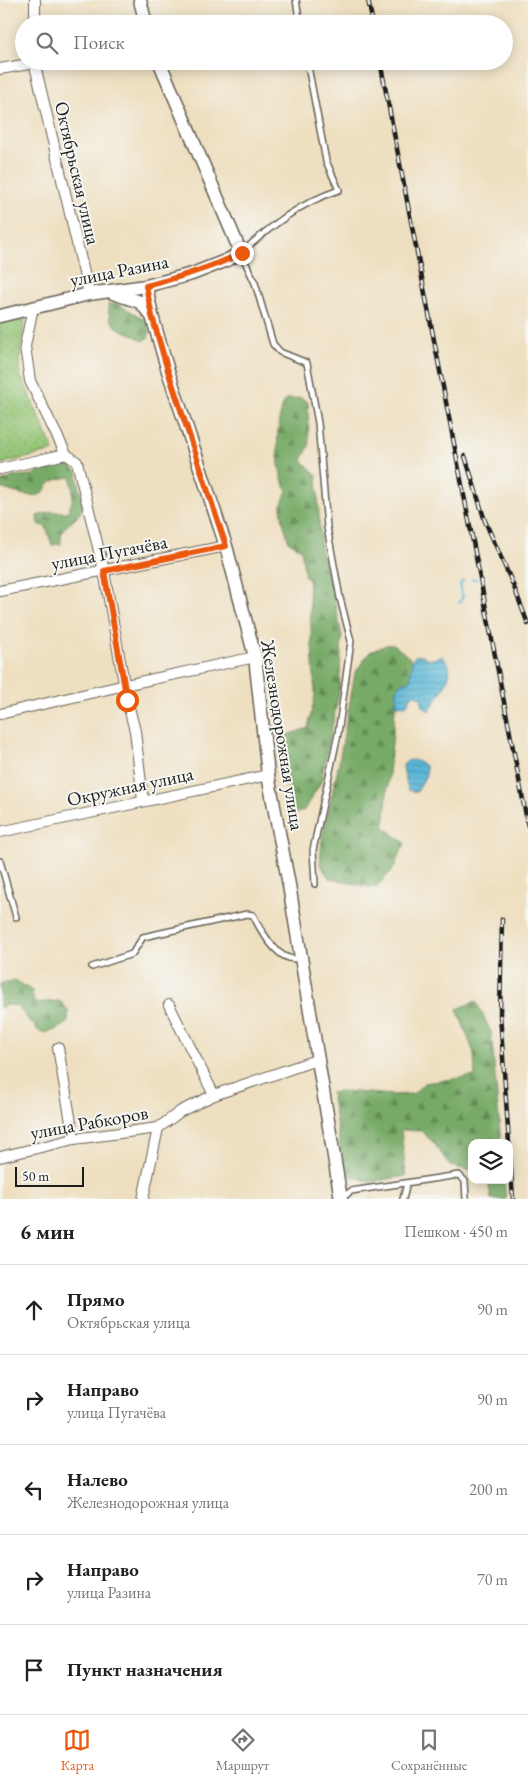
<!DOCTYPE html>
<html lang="ru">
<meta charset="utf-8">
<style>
:root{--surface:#fff;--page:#f2f2f2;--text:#202124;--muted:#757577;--line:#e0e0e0;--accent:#ea580c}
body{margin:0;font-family:"EB Garamond",serif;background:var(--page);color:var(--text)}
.controls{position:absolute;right:15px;bottom:15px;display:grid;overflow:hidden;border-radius:10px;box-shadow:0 2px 12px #0003}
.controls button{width:45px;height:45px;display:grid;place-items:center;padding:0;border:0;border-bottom:1px solid var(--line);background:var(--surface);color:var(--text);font:25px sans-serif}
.scale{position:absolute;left:15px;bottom:12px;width:69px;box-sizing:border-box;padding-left:5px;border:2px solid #1c1c1c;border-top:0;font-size:14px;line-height:18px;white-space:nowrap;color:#1c1c1c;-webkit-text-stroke:4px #f6f6f2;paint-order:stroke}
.stop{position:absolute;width:15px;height:15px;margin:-11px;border:4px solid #ea580c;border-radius:50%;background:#fff}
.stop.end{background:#ea580c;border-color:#fff;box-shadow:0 1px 5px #0008}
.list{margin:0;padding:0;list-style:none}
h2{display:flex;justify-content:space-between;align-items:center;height:65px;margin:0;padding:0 20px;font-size:21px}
h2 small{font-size:16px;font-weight:400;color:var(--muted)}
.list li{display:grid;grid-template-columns:32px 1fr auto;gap:15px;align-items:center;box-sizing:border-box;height:90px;padding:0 20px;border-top:1px solid var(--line)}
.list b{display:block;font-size:19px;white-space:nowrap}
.list p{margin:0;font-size:16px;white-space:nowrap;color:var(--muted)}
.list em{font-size:16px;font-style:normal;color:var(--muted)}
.icon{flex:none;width:28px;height:28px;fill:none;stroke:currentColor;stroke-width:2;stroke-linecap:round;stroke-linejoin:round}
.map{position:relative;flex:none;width:528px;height:1199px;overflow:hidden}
.search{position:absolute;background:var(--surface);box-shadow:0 2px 12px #0003;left:15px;right:15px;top:15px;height:55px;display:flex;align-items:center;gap:12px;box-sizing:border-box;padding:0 18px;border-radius:28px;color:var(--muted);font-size:19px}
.sheet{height:515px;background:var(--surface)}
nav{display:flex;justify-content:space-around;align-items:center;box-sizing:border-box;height:70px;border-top:1px solid var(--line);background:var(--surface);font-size:14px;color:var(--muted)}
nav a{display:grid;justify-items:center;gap:2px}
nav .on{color:var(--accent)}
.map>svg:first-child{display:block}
.grass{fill:url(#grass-dots);stroke:#587048}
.forest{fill:url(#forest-firs);stroke:#4a6341}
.water{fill:url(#water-rules);stroke:#3a6a7a}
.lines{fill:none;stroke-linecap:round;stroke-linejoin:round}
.stream{stroke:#59b7d7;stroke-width:2.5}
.service-casing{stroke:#666055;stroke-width:8}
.minor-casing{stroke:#666055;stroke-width:12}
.tertiary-casing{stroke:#666055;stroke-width:15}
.service{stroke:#fff;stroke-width:5}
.minor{stroke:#fff;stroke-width:10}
.tertiary{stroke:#fff;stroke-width:12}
.rail-casing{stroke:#1c1c1c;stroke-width:4.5}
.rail{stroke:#f6f6f2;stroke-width:2.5;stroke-dasharray:8;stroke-linecap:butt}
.route{stroke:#ea580c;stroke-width:6}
.labels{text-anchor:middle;stroke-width:4;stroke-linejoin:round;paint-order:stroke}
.street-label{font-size:19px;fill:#1c1c1c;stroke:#f6f6f2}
</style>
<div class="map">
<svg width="528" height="1199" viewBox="0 0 528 1199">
<defs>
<pattern id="grass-dots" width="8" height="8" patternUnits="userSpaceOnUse" patternTransform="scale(1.25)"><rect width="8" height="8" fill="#94c574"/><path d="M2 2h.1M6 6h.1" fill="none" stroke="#7fa964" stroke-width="1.8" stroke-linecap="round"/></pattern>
<pattern id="forest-firs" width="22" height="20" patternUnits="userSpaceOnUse" patternTransform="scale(1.25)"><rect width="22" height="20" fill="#7a6"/><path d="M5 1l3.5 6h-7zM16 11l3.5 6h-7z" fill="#618a53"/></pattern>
<pattern id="water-rules" width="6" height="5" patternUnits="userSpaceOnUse" patternTransform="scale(1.25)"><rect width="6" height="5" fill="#59b7d7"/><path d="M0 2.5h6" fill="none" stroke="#4994ae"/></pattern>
</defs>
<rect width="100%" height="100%" fill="#f6f6f2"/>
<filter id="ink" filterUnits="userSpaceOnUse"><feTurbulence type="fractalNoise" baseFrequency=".02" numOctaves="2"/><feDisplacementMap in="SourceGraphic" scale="10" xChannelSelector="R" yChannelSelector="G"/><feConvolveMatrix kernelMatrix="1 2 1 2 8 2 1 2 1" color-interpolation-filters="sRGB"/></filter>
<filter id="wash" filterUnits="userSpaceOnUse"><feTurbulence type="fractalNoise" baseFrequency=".0096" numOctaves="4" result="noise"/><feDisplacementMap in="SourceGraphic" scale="20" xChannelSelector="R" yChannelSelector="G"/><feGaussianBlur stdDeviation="1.12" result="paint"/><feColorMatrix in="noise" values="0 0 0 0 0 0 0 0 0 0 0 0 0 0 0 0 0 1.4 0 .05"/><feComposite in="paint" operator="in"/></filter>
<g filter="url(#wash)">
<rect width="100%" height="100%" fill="#eedfc0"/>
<polygon class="grass" points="26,312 21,345 20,374 54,451 0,464 0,322"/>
<g class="forest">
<path d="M108,304H118L147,321L150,332L147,339L143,341C123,327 109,333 108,304Z"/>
<path d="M301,398L308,402L309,446L302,460L317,476L321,553L331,585L342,636L339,692L321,782L304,810L291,816L281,737L308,728L315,696L308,577H305L301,549L289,542L283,522L281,507L287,490C275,471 274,418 286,399Z"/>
<path d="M64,461L77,472L83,508C81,511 79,515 76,518C64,530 61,525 61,544L52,545L46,527L38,524L37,516L50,512H67C75,501 73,490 71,477C63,478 55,479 49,484C45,488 45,493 39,495C27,498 11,491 0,488V482L16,476L33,475L48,464Z"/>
<polygon points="393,644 412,660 410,681 399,684 397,689 384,827 405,843 392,871 375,888 329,878 320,865 322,838 337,773 355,673 370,652 386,645"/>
<polygon points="15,980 32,991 34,1003 60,1001 68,1010 68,1022 56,1030 42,1033 35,1028 35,1024 31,1024 18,1006 6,1005 0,1008 0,984"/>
<polygon points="476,1001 491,1032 501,1143 472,1143 472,1171 450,1166 434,1143 421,1131 401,1130 406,1176 371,1182 345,1174 331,1093 344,1091 393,1095 413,1094 424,1083 475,1076 474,1053 457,1009"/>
<polygon points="488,1180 504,1180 506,1199 491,1199"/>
</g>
<g class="water">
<path d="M423,655C429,662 433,659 441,656C460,668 443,689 435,701C433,705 432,707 429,711L423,706L421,698L416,695L411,696L406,706L396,705L397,689L399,684L410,681L412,660L415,656Z"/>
<path d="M411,760L421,762L426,767V775L417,792L408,790C407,781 403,774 403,765L407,761Z"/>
</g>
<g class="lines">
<g class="stream">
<polyline points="472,579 476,579"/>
<polyline points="459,603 463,597 460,589 461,583 463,581"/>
</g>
</g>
</g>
<g filter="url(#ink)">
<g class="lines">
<g class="service-casing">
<g id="service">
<polyline points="296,0 300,24"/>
<polyline points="262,24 300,19"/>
<path d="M307,61L326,161L339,190C300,203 272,225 241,253L255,283L273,344L280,352L307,363L318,423L327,527L340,598L351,641L338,734L313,850L315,884"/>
<polyline points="0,861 16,917"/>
<path d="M92,967L132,954L143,937L247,914L253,915C259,928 275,955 289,958C293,959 298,959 302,959"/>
<polyline points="342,1198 351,1191 459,1175 465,1181 466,1199"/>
<polyline points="403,1199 407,1183"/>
</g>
</g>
<g class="minor-casing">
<g id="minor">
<polyline points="35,24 35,0"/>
<polyline points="34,61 89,294"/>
<polyline points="0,69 46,61"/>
<polyline points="33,307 25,346 30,381 66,454 77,462 104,571 127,700 135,731 143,801"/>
<polyline points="0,469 66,454"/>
<polyline points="0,591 226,546"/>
<polyline points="0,714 125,685 255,657"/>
<polyline points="0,832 268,775"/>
<polyline points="169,1005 214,1095"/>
<polyline points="58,1048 74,1139"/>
<polyline points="0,1157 74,1139 158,1128 181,1111 214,1095 319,1059"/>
<polyline points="143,1199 158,1128"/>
</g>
</g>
<g class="tertiary-casing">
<g id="tertiary">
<polyline points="140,0 146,24"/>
<polyline points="146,286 152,316 168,371 226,546 255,657 268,775 289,885 341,1199"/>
<polyline points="113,293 140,302 152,316"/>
<polyline points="0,316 89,294 146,286 192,274 225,261 241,253 159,61"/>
</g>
</g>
<use href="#service" class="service"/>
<use href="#minor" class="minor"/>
<use href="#tertiary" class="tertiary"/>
<g class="rail-casing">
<g id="rail">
<polyline points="368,0 373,24"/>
<polyline points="380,61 528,826"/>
<polyline points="465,456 485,521 514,587 528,624"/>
<polyline points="502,919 500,1014 509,1143"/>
<polyline points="509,1143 513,1199"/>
</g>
</g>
<use href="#rail" class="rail"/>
</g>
</g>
<g class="lines" filter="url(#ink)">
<path class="route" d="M127,700L104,571L226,546L168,371L152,316L146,286C179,277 211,268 242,253"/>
</g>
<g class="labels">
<g class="street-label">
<text transform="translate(78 173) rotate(77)" y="7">Октябрьская улица</text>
<text transform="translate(119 270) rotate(-11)" y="7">улица Разина</text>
<text transform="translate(109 552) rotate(-11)" y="7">улица Пугачёва</text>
<text transform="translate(283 735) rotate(81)" y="7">Железнодорожная улица</text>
<text transform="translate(130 786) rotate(-12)" y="7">Окружная улица</text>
<text transform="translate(89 1122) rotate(-10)" y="7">улица Рабкоров</text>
</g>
</g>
</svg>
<div class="controls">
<button><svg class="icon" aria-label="layers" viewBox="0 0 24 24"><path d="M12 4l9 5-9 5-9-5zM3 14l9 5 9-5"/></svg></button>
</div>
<div class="scale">50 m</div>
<div class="stop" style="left:127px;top:700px"></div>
<div class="stop end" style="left:242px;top:253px"></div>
<div class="search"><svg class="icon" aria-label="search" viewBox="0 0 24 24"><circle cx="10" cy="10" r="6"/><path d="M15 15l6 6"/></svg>Поиск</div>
</div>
<section class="sheet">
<h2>6 мин<small>Пешком · 450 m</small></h2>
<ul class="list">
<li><svg class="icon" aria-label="ahead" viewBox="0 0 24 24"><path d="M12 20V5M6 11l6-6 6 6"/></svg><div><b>Прямо</b><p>Октябрьская улица</p></div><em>90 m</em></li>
<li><svg class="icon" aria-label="right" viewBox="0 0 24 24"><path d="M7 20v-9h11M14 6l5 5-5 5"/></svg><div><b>Направо</b><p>улица Пугачёва</p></div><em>90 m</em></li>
<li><svg class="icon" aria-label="left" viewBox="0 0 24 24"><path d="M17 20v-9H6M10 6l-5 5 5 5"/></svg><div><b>Налево</b><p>Железнодорожная улица</p></div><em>200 m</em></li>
<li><svg class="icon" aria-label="right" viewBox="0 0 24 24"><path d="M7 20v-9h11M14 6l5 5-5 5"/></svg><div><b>Направо</b><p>улица Разина</p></div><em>70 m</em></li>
<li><svg class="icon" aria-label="arrive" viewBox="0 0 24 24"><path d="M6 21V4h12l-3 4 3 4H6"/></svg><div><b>Пункт назначения</b></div></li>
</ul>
</section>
<nav>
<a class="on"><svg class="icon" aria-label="map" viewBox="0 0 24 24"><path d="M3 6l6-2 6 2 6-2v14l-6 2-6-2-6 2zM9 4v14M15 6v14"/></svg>Карта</a>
<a><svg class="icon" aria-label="directions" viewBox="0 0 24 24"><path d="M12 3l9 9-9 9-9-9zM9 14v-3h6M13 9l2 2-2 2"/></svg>Маршрут</a>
<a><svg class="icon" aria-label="saved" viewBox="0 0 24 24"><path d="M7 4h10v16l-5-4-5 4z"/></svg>Сохранённые</a>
</nav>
